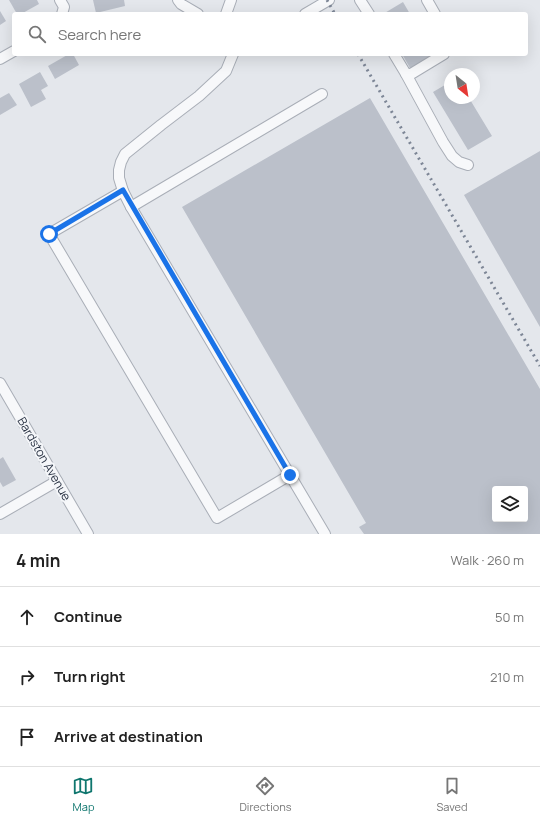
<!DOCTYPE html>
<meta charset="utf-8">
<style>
:root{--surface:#fff;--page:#f6f6f6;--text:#222;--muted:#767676;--line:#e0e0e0;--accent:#0f766e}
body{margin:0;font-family:Manrope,sans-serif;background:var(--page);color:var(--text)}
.controls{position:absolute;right:12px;bottom:12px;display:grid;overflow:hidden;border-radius:4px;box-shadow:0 4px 16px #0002}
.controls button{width:36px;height:36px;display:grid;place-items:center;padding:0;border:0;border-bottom:1px solid var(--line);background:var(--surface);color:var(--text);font:20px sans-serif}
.compass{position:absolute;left:444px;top:68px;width:36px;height:36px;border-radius:50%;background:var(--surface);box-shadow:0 4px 16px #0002;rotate:150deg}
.stop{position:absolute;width:12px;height:12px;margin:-9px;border:3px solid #1a73e8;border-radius:50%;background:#fff}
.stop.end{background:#1a73e8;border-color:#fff;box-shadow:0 1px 4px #0008}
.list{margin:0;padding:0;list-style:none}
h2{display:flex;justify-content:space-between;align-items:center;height:52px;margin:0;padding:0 16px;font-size:17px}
h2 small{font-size:13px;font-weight:400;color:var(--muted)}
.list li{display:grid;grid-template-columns:26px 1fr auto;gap:12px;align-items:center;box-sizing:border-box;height:60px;padding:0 16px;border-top:1px solid var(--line)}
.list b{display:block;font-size:15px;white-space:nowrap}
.list em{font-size:13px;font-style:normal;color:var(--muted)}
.icon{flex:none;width:22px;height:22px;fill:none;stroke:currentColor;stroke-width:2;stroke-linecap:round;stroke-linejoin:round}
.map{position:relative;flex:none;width:540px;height:534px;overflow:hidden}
.search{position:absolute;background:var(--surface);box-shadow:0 4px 16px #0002;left:12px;right:12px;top:12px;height:44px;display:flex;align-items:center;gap:10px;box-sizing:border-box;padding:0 14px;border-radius:4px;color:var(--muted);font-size:15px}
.sheet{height:232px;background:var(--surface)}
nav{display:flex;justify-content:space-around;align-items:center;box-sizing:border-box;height:56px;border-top:1px solid var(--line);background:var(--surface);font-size:11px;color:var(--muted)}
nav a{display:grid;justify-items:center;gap:2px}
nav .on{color:var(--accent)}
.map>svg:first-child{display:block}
.building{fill:#bbc0ca;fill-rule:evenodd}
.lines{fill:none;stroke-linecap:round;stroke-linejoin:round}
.minor-casing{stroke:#a9aeb7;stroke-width:12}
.minor{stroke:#f7f8fa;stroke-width:10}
.rail{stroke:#7d8696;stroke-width:3;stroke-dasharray:2 4;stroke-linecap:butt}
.route{stroke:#1a73e8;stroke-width:5}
.labels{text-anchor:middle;stroke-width:4;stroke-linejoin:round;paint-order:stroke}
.street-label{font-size:12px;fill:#2b3445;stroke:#f4f6f9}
</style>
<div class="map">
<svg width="540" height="534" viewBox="0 0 540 534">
<rect width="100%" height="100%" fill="#e4e7ec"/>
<g class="building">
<polygon points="9,0 37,0 39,4 21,14 17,14"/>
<polygon points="93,0 124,0 125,6 96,13"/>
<polygon points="403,2 410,14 383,14"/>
<polygon points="0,11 6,21 0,25"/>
<polygon points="69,54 73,54 79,65 55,79 48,66"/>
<polygon points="402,54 434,54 410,68"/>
<polygon points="40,72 48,86 41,90 46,99 31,107 19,84"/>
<polygon points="450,82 450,98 469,98 492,136 468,150 433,92"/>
<polygon points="9,93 17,105 0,115 0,98"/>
<path d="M370,98L540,389V534H364L359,527L366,523L182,207ZM495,489H525V519H495Z"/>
<polygon points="540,151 540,327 464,195"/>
<polygon points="3,457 16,480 3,487 0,482 0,459"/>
</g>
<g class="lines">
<g class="minor-casing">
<g id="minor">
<polyline points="60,0 64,7 62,14"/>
<polyline points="178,0 181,4 198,14"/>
<polyline points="360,0 369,14"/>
<polyline points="427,0 435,14"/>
<polyline points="226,14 231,0"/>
<polyline points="305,14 329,0"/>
<polyline points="233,54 226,71 199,96 161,125 125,154 121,162 119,170 119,178 123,191 131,207 325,534"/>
<polyline points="394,54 406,74 411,74 444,54"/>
<polyline points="0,59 14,51"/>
<polyline points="406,74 443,142 452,156 459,162 468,165"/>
<polyline points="123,191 49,234 217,518 290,475"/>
<polyline points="131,207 322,94"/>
<polyline points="0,383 88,534"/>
<polyline points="0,514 57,481"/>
</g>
</g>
<use href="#minor" class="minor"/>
<g class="rail">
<polyline points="327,0 335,14"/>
<polyline points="358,54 540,366"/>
</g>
</g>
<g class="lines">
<polyline class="route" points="49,234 123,190 290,475"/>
</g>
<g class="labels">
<g class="street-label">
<text transform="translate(44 459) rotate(60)" y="4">Bardston Avenue</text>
</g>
</g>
</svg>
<div class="controls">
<button><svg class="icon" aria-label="layers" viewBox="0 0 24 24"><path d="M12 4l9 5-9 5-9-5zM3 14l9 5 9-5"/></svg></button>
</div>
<svg class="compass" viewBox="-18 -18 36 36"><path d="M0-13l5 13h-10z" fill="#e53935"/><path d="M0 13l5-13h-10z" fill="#767676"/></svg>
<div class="stop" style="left:49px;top:234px"></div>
<div class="stop end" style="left:290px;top:475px"></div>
<div class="search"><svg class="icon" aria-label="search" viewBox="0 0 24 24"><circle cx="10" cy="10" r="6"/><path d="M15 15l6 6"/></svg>Search here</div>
</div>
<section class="sheet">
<h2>4 min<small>Walk · 260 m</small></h2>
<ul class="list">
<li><svg class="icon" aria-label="ahead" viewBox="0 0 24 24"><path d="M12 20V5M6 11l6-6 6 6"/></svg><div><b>Continue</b></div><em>50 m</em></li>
<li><svg class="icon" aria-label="right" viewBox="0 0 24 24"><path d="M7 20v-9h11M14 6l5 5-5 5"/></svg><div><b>Turn right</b></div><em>210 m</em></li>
<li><svg class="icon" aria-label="arrive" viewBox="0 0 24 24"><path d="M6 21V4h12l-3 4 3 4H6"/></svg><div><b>Arrive at destination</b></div></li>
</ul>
</section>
<nav>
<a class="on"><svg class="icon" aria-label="map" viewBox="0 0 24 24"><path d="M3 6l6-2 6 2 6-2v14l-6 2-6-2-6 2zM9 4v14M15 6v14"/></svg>Map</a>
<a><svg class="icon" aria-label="directions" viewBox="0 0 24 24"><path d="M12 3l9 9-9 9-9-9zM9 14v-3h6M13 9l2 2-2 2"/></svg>Directions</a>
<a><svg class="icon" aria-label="saved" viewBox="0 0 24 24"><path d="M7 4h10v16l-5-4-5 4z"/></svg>Saved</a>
</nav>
